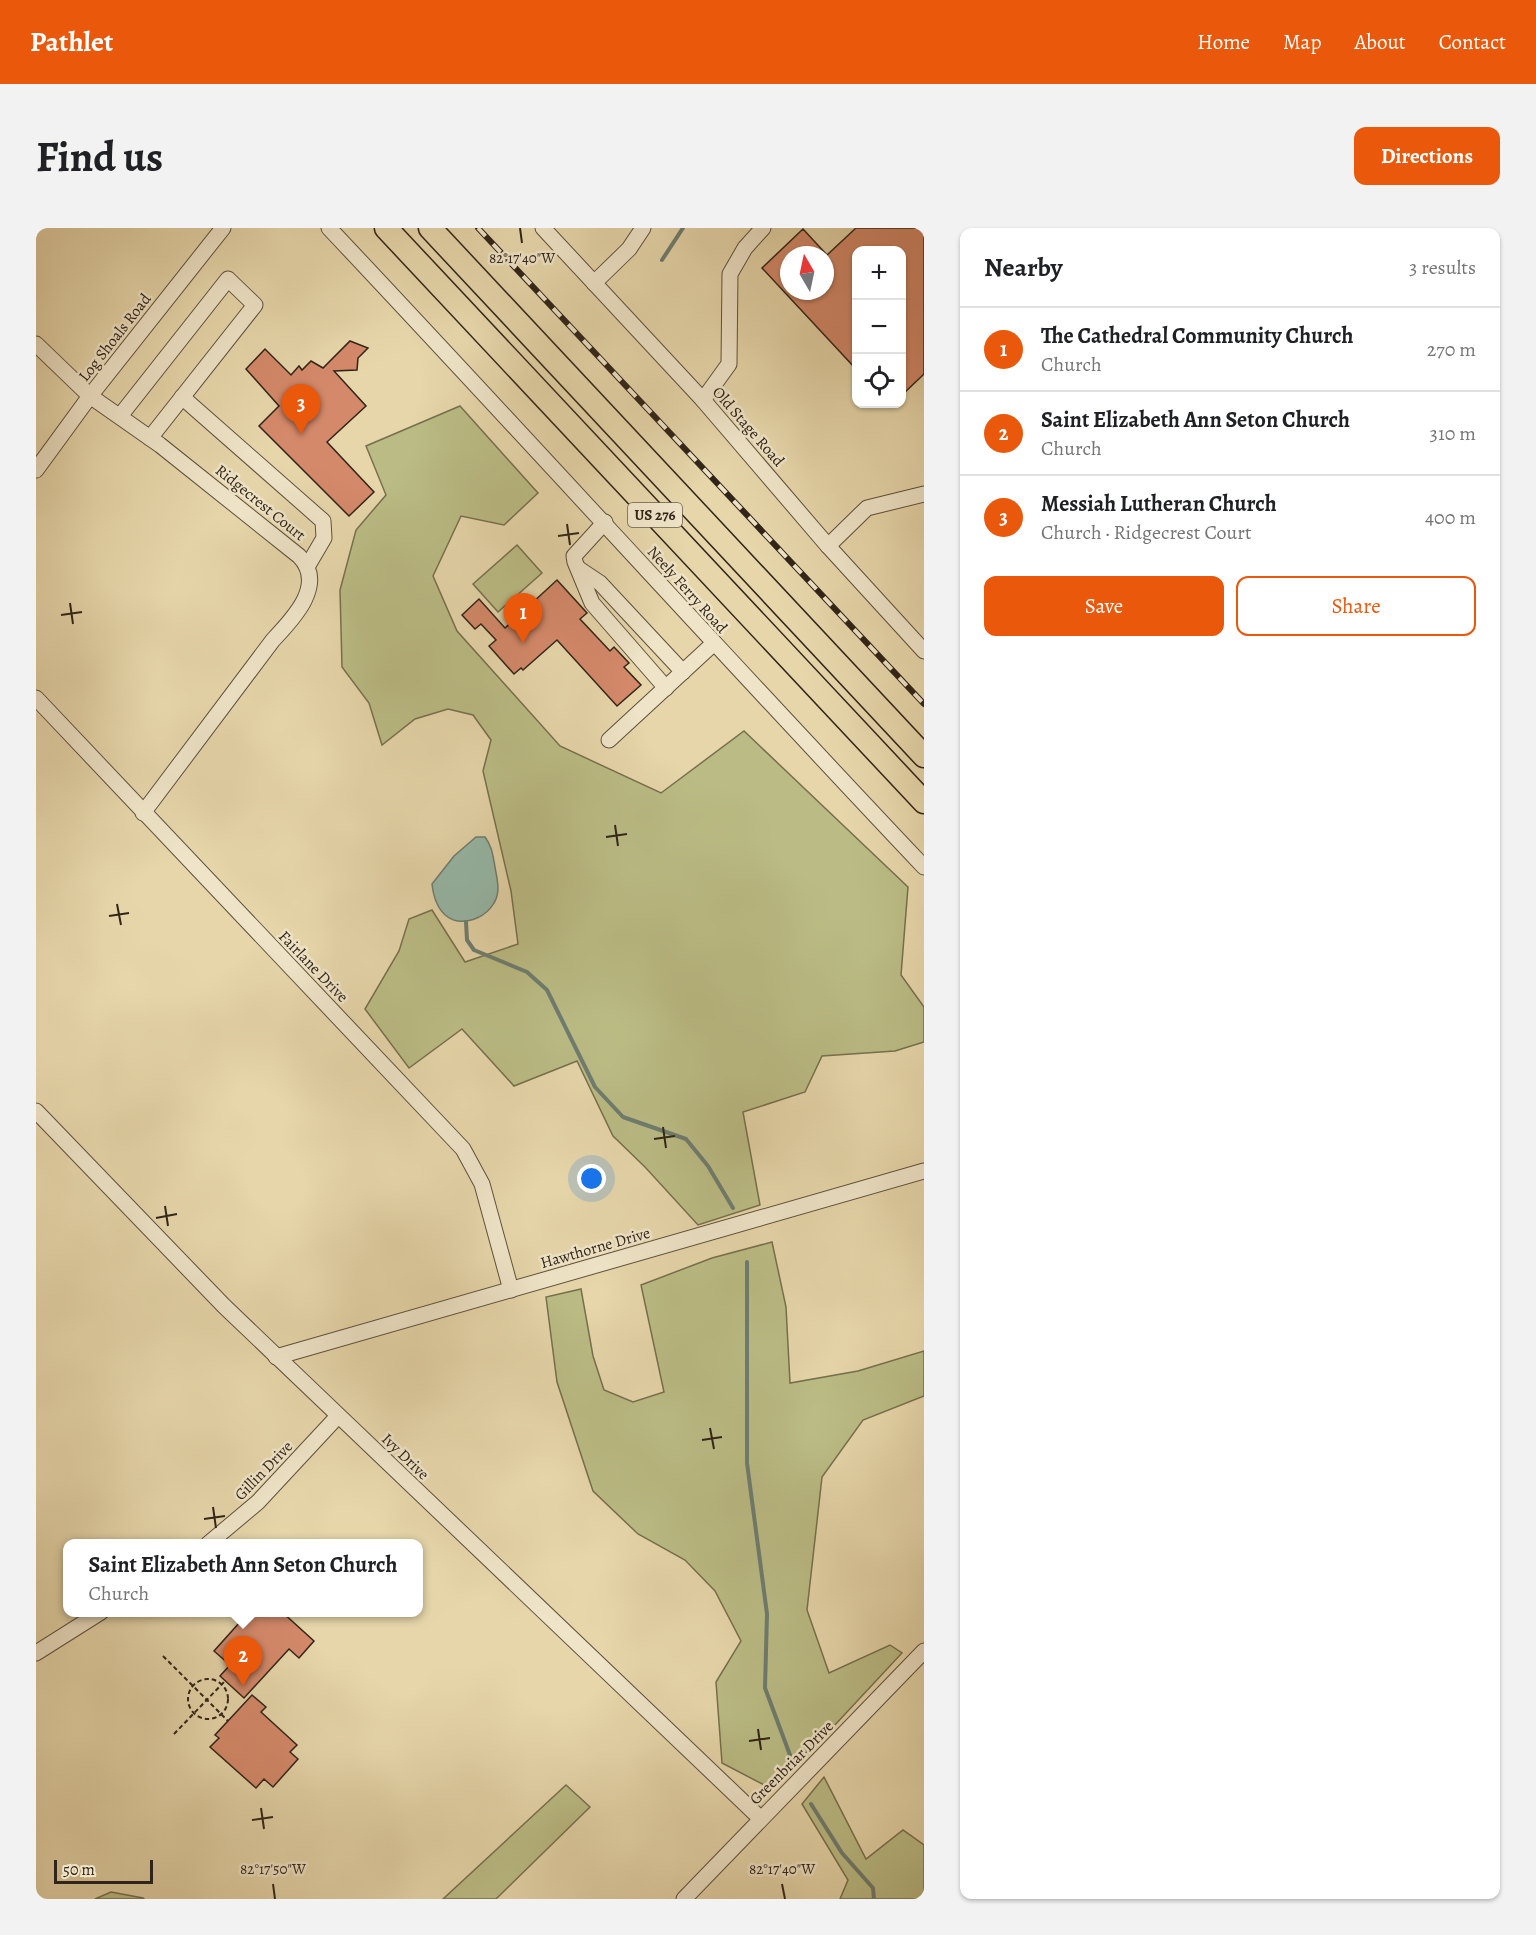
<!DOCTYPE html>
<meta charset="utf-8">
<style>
:root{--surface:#fff;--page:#f2f2f2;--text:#202124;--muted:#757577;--line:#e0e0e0;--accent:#ea580c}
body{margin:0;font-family:Alegreya,serif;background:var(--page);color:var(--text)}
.controls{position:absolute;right:18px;top:18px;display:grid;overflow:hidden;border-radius:12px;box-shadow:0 2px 4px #0004}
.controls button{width:54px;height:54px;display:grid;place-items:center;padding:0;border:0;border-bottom:2px solid var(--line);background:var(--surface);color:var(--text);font:30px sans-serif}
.compass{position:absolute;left:744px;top:18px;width:54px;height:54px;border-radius:50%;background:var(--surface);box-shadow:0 2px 4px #0004;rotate:351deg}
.scale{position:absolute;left:18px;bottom:15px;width:99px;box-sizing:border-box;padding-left:6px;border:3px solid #312418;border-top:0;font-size:16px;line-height:21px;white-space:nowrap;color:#312418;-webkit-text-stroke:4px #efe4c8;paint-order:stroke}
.you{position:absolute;left:556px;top:951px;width:21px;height:21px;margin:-15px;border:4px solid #fff;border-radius:50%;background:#1a73e8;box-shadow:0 0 0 9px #1a73e833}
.badge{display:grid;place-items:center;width:39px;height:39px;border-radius:50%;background:var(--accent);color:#fff;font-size:20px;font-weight:700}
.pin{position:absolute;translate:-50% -50px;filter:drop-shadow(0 2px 3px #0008)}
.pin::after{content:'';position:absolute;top:32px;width:21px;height:18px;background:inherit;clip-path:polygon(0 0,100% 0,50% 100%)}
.popup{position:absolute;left:27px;top:1311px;width:360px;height:78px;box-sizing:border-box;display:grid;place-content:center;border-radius:12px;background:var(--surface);filter:drop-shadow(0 2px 4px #0005);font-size:20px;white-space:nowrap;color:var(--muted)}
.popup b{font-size:22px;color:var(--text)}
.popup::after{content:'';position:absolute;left:50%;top:100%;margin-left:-12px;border:12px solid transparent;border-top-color:var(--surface)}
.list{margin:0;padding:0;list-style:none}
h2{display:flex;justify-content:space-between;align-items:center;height:78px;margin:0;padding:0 24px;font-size:26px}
h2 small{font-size:20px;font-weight:400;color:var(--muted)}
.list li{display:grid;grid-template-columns:39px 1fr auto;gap:18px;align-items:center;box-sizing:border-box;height:84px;padding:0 24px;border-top:2px solid var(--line)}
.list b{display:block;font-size:22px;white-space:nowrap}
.list p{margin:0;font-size:20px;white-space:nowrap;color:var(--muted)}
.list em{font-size:20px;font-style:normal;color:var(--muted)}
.actions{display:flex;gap:12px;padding:18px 24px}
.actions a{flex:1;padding:14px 0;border:2px solid var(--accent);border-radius:12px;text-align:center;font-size:21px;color:var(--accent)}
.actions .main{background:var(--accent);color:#fff}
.icon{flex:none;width:33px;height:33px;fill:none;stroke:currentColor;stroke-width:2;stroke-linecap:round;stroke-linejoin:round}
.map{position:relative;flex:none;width:888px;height:1671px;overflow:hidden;border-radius:12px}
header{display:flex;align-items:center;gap:36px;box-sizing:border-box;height:84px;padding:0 30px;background:var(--accent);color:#fff}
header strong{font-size:28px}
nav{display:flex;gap:33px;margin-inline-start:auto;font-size:21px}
.intro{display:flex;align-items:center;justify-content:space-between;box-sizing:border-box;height:144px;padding:0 36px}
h1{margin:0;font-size:42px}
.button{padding:15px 27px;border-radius:12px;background:var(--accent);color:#fff;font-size:21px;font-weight:700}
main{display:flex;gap:36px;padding:0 36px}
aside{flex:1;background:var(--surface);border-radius:12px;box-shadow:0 2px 4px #0004}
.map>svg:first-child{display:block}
.green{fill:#bbbc85;stroke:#76704e;stroke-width:1.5}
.water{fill:#96b9a9;stroke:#6e7d6f;stroke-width:1.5}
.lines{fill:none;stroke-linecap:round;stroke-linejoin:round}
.stream{stroke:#6e7d6f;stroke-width:4}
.building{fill:#d4896a;stroke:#312418;stroke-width:1.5;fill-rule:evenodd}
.minor-casing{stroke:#5e503c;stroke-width:17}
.highway-casing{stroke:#312418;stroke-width:25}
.path{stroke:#312418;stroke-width:2;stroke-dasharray:4.5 3;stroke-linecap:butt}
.minor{stroke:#efe4c8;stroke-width:15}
.highway{stroke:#e6d6aa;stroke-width:22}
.rail-casing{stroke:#312418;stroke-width:6}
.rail{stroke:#efe4c8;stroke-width:4;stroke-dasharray:11;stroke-linecap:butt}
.ticks{fill:none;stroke:#312418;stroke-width:2}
.labels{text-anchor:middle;stroke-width:5;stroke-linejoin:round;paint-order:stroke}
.shield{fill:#efe4c8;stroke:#6a5e4d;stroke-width:1.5}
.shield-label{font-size:15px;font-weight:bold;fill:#312418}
.street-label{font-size:16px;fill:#312418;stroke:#efe4c8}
.ticks-label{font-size:15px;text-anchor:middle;fill:#312418;stroke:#efe4c8;stroke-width:5;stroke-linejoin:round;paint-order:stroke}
</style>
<header>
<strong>Pathlet</strong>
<nav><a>Home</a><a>Map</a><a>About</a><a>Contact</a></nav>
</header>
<div class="intro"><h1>Find us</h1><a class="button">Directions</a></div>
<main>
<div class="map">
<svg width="888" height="1671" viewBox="0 0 888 1671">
<rect width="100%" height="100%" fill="#e6d6aa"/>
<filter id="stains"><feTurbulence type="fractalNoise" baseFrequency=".00333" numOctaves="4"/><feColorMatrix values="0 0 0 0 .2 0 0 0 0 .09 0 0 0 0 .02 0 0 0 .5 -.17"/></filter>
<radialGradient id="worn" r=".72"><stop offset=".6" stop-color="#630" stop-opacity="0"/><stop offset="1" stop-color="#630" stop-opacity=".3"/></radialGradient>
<g class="green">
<polygon points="424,178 502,265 468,297 425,288 397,348 421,403 524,518 625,565 708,503 872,659 865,747 888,779 888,814 859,823 786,828 769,864 707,884 724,977 662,997 609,939 577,908 541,833 478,858 426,801 373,840 329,781 363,723 373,691 396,682 429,734 482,716 475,663 447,543 455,512 437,487 412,481 379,491 346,517 333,475 306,439 304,362 320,302 350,267 330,218"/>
<polygon points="481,317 506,345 462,384 437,356"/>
<polygon points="736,1014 750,1079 754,1155 822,1143 888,1123 888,1168 827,1192 786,1249 771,1382 793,1445 854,1417 866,1425 784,1513 730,1558 686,1535 680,1454 705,1413 679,1363 649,1332 602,1306 557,1263 521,1154 510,1069 545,1061 557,1128 568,1162 597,1174 628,1164 605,1057 676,1030"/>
<polygon points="788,1549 830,1631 867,1602 888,1617 888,1671 804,1671 812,1652 766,1576"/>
<polygon points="530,1557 554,1579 460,1671 407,1671"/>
<polygon points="75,1664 107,1670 108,1671 59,1671"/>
</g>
<path class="water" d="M440,609H449C456,618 457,628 459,639C461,651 465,664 458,675C454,682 448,687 441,690C414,701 399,683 396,656L418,628Z"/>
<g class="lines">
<g class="stream">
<polyline points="626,32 647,0"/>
<polyline points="430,694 431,712 438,722 491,744 511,762 559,859 587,889 650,911 672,938 697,980"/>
<polyline points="711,1034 711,1235 731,1386 729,1460 754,1527"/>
<polyline points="775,1576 806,1625 837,1660 838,1671"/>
</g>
</g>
<g class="building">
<path d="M820,0H888V146L866,167V22H820V141L726,40L767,1L791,27ZM753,27H791L789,63H753Z"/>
<polygon points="314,113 332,120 322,130 321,142 298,143 330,178 291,214 338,264 313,288 223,198 243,178 210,141 229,121 255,147 263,138 266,142 275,133 287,140"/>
<polygon points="521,352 551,385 544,391 574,423 578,419 593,435 588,439 605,457 581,478 521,412 487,442 485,440 478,446 453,418 460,412 445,396 439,401 426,387 443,371 469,400"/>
<polygon points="213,1384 246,1384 278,1413 263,1430 253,1421 208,1470 184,1448 194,1437 178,1423"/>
<polygon points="216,1467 230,1479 225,1484 261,1517 254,1524 262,1531 237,1559 228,1551 220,1560 174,1519 183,1510 179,1507"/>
</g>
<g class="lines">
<g class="minor-casing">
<g id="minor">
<path d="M293,0C493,212 688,428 888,639"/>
<polyline points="507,0 667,172 792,318 888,423"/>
<polyline points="558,55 593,21 607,0"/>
<path d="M0,116L54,168L124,217L263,328C291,356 257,391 237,412L107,585"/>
<polyline points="146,169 287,293 288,310 271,339"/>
<polyline points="667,172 693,136 694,46 709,20 727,0"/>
<polyline points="84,188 192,51 219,77 114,210"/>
<polyline points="0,242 54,168 187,0"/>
<polyline points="569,294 538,328 539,334 556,375 630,460"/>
<polyline points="792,318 831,280 888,266"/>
<polyline points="543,341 564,355 647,444"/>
<polyline points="0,470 427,921 446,956 475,1062"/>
<polyline points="573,512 677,416"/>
<polyline points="0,883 188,1078 724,1590"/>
<polyline points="240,1129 888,943"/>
<polyline points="172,1316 222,1274 302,1188"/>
<polyline points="0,1425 65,1384"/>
<polyline points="648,1671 888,1423"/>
</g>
</g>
<g class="highway-casing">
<g id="highway">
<polyline points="350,0 888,574"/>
<polyline points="394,0 888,528"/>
</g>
</g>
<g class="path">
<polyline points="127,1428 192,1493"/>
<circle cx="172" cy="1471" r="20"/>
<polyline points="138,1506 189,1453"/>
</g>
<use href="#minor" class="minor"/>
<use href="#highway" class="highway"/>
<g class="rail-casing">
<polyline id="rail" points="442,0 888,476"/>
</g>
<use href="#rail" class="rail"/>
</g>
<path class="ticks" d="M484,0L486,15M531,296L534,317M522,308L543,305M34,375L37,396M25,387L46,384M579,597L582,618M570,609L591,606M81,676L85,697M73,688L93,685M627,899L630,920M618,911L639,908M129,978L132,998M120,990L141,986M674,1200L678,1221M666,1212L686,1209M177,1279L180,1300M168,1291L189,1288M722,1501L725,1522M713,1513L734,1510M225,1580L228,1601M216,1592L237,1589M237,1656L239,1671M746,1656L749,1671"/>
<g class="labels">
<rect class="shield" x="592" y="275" width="54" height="24" rx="4.5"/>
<g class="shield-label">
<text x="619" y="292">US 276</text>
</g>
<g class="street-label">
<text transform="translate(78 109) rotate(-52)" y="6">Log Shoals Road</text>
<text transform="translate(713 198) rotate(49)" y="6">Old Stage Road</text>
<text transform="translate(225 274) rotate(39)" y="6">Ridgecrest Court</text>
<text transform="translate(652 361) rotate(48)" y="6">Neely Ferry Road</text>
<text transform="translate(278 738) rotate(46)" y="6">Fairlane Drive</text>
<text transform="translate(559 1019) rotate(-16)" y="6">Hawthorne Drive</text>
<text transform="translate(370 1228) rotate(44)" y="6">Ivy Drive</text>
<text transform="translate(227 1242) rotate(-46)" y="6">Gillin Drive</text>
<text transform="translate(755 1534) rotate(-45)" y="6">Greenbriar Drive</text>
</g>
</g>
<g class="ticks-label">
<text x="486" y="35">82°17'40"W</text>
<text x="237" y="1646">82°17'50"W</text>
<text x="746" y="1646">82°17'40"W</text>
</g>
<rect width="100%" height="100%" filter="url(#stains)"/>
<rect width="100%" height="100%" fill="url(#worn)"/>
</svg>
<div class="controls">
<button>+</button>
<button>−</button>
<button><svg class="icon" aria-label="locate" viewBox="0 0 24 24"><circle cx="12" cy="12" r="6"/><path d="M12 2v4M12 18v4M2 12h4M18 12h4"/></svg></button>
</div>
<svg class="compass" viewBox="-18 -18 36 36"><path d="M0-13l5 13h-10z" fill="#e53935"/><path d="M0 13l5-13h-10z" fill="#757577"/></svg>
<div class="scale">50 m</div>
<div class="you"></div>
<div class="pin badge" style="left:487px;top:415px">1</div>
<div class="pin badge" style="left:207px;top:1458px">2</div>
<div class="popup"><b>Saint Elizabeth Ann Seton Church</b>Church</div>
<div class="pin badge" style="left:265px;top:206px">3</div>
</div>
<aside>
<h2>Nearby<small>3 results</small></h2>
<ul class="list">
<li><span class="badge">1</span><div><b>The Cathedral Community Church</b><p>Church</p></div><em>270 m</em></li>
<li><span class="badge">2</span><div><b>Saint Elizabeth Ann Seton Church</b><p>Church</p></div><em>310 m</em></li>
<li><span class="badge">3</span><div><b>Messiah Lutheran Church</b><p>Church · Ridgecrest Court</p></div><em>400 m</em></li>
</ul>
<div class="actions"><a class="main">Save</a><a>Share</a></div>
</aside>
</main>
